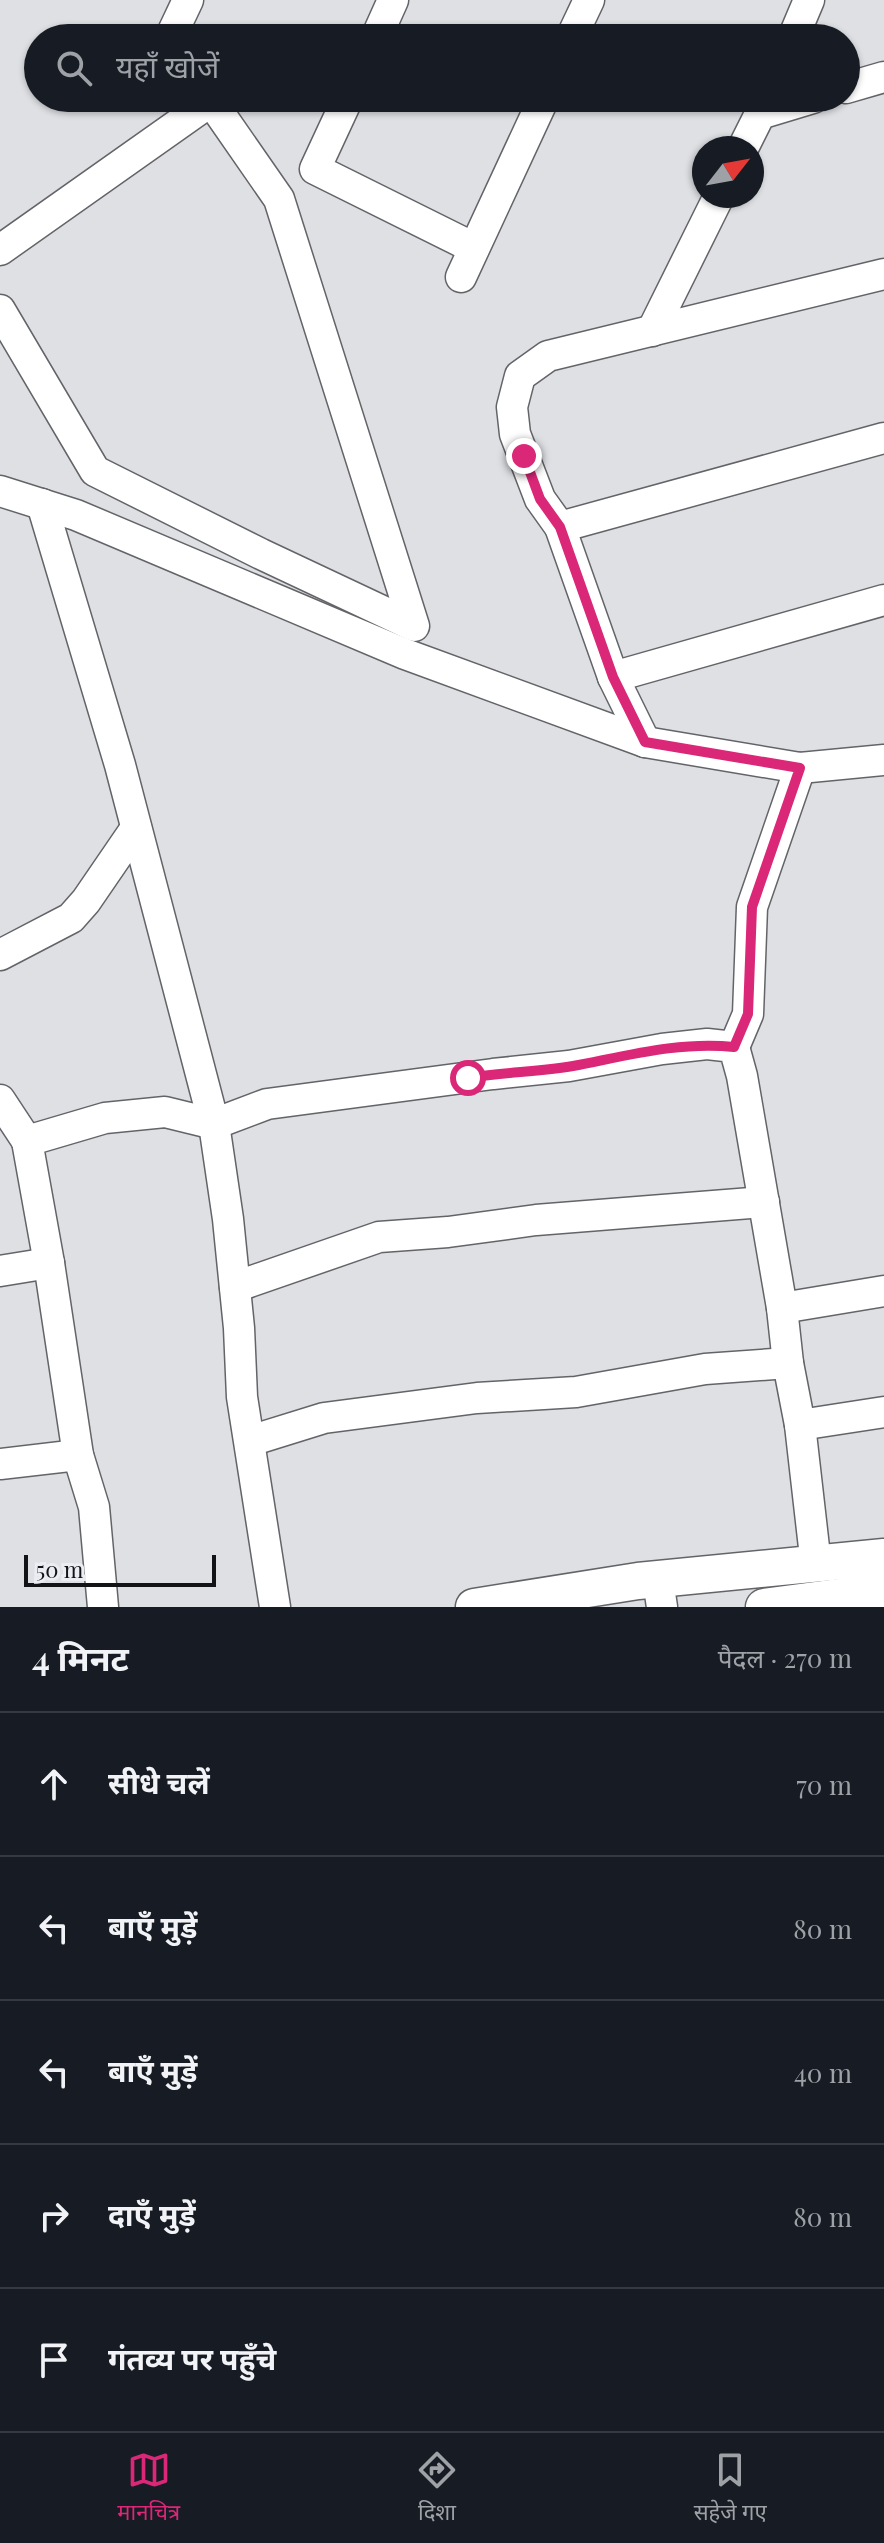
<!DOCTYPE html>
<html lang="hi">
<meta charset="utf-8">
<style>
:root{--surface:#171b24;--page:#242831;--text:#f1f3f6;--muted:#9ea1a6;--line:#363941;--accent:#db2777}
body{margin:0;font-family:"Playfair Display","Noto Sans Devanagari",serif;background:var(--page);color:var(--text)}
.compass{position:absolute;left:692px;top:136px;width:72px;height:72px;border-radius:50%;background:var(--surface);box-shadow:0 2px 6px #0004;rotate:59deg}
.scale{position:absolute;left:24px;bottom:20px;width:192px;box-sizing:border-box;padding-left:8px;border:4px solid #131415;border-top:0;font-size:22px;line-height:28px;white-space:nowrap;color:#131415;-webkit-text-stroke:6px #ebedf2;paint-order:stroke}
.stop{position:absolute;width:24px;height:24px;margin:-18px;border:6px solid #db2777;border-radius:50%;background:#fff}
.stop.end{background:#db2777;border-color:#fff;box-shadow:0 2px 8px #0008}
.list{margin:0;padding:0;list-style:none}
h2{display:flex;justify-content:space-between;align-items:center;height:104px;margin:0;padding:0 32px;font-size:34px}
h2 small{font-size:26px;font-weight:400;color:var(--muted)}
.list li{display:grid;grid-template-columns:52px 1fr auto;gap:24px;align-items:center;box-sizing:border-box;height:144px;padding:0 32px;border-top:2px solid var(--line)}
.list b{display:block;font-size:30px;white-space:nowrap}
.list em{font-size:26px;font-style:normal;color:var(--muted)}
.icon{flex:none;width:44px;height:44px;fill:none;stroke:currentColor;stroke-width:2;stroke-linecap:round;stroke-linejoin:round}
.map{position:relative;flex:none;width:884px;height:1607px;overflow:hidden}
.search{position:absolute;background:var(--surface);box-shadow:0 2px 6px #0004;left:24px;right:24px;top:24px;height:88px;display:flex;align-items:center;gap:20px;box-sizing:border-box;padding:0 28px;border-radius:44px;color:var(--muted);font-size:30px}
.sheet{height:824px;background:var(--surface)}
nav{display:flex;justify-content:space-around;align-items:center;box-sizing:border-box;height:112px;border-top:2px solid var(--line);background:var(--surface);font-size:22px;color:var(--muted)}
nav a{display:grid;justify-items:center;gap:4px}
nav .on{color:var(--accent)}
.map>svg:first-child{display:block}
.lines{fill:none;stroke-linecap:round;stroke-linejoin:round}
.minor-casing{stroke:#636468;stroke-width:33}
.tertiary-casing{stroke:#636468;stroke-width:39}
.minor{stroke:#fff;stroke-width:30}
.tertiary{stroke:#fff;stroke-width:36}
.route{stroke:#db2777;stroke-width:10}
</style>
<div class="map">
<svg width="884" height="1607" viewBox="0 0 884 1607">
<rect width="100%" height="100%" fill="#dee0e4"/>
<g class="lines">
<g class="minor-casing">
<g id="minor">
<polyline points="170,38 188,0"/>
<polyline points="376,38 393,0"/>
<polyline points="571,38 589,0"/>
<polyline points="793,38 809,0"/>
<polyline points="846,88 884,77"/>
<polyline points="348,98 315,169 474,248"/>
<polyline points="743,148 760,114 813,98"/>
<polyline points="0,250 211,101 279,199 414,626 261,554 95,471 0,310"/>
<polyline points="461,277 544,98"/>
<polyline points="652,331 719,196"/>
<polyline points="0,491 76,515 405,654 645,742 800,768 884,760"/>
<polyline points="42,504 120,765 214,1124 228,1219 239,1328 242,1397 275,1607"/>
<polyline points="560,527 884,438"/>
<polyline points="613,677 884,600"/>
<polyline points="645,742 613,677 560,527 540,499 515,434 512,407 520,376 548,356 884,274"/>
<polyline points="0,955 71,918 86,901 136,828"/>
<polyline points="734,1047 748,1014 752,907 800,768"/>
<polyline points="0,1100 27,1141"/>
<polyline points="0,1271 49,1263"/>
<polyline points="235,1287 379,1237 448,1232 536,1220 764,1202"/>
<polyline points="782,1308 884,1291"/>
<polyline points="800,1425 884,1412"/>
<polyline points="250,1441 324,1418 477,1398 576,1392 705,1369 788,1363"/>
<polyline points="0,1464 78,1455"/>
<polyline points="658,1580 662,1607"/>
<polyline points="103,1607 94,1507 78,1455 49,1263 27,1141 105,1118 165,1112 214,1124 267,1104 493,1074 569,1066 662,1049 707,1044 734,1047 742,1076 782,1308 788,1363 800,1425 816,1565"/>
</g>
</g>
<g class="tertiary-casing">
<g id="tertiary">
<polyline points="474,1607 638,1581 884,1557"/>
<polyline points="764,1607 884,1591"/>
</g>
</g>
<use href="#minor" class="minor"/>
<use href="#tertiary" class="tertiary"/>
</g>
<g class="lines">
<path class="route" d="M468,1078C503,1072 539,1072 573,1066C626,1056 680,1041 734,1047L748,1014L752,907L800,768L645,742L613,677L560,527L540,499L524,456"/>
</g>
</svg>
<svg class="compass" viewBox="-18 -18 36 36"><path d="M0-13l5 13h-10z" fill="#e53935"/><path d="M0 13l5-13h-10z" fill="#9ea1a6"/></svg>
<div class="scale">50 m</div>
<div class="stop" style="left:468px;top:1078px"></div>
<div class="stop end" style="left:524px;top:456px"></div>
<div class="search"><svg class="icon" aria-label="search" viewBox="0 0 24 24"><circle cx="10" cy="10" r="6"/><path d="M15 15l6 6"/></svg>यहाँ खोजें</div>
</div>
<section class="sheet">
<h2>4 मिनट<small>पैदल · 270 m</small></h2>
<ul class="list">
<li><svg class="icon" aria-label="ahead" viewBox="0 0 24 24"><path d="M12 20V5M6 11l6-6 6 6"/></svg><div><b>सीधे चलें</b></div><em>70 m</em></li>
<li><svg class="icon" aria-label="left" viewBox="0 0 24 24"><path d="M17 20v-9H6M10 6l-5 5 5 5"/></svg><div><b>बाएँ मुड़ें</b></div><em>80 m</em></li>
<li><svg class="icon" aria-label="left" viewBox="0 0 24 24"><path d="M17 20v-9H6M10 6l-5 5 5 5"/></svg><div><b>बाएँ मुड़ें</b></div><em>40 m</em></li>
<li><svg class="icon" aria-label="right" viewBox="0 0 24 24"><path d="M7 20v-9h11M14 6l5 5-5 5"/></svg><div><b>दाएँ मुड़ें</b></div><em>80 m</em></li>
<li><svg class="icon" aria-label="arrive" viewBox="0 0 24 24"><path d="M6 21V4h12l-3 4 3 4H6"/></svg><div><b>गंतव्य पर पहुँचे</b></div></li>
</ul>
</section>
<nav>
<a class="on"><svg class="icon" aria-label="map" viewBox="0 0 24 24"><path d="M3 6l6-2 6 2 6-2v14l-6 2-6-2-6 2zM9 4v14M15 6v14"/></svg>मानचित्र</a>
<a><svg class="icon" aria-label="directions" viewBox="0 0 24 24"><path d="M12 3l9 9-9 9-9-9zM9 14v-3h6M13 9l2 2-2 2"/></svg>दिशा</a>
<a><svg class="icon" aria-label="saved" viewBox="0 0 24 24"><path d="M7 4h10v16l-5-4-5 4z"/></svg>सहेजे गए</a>
</nav>
